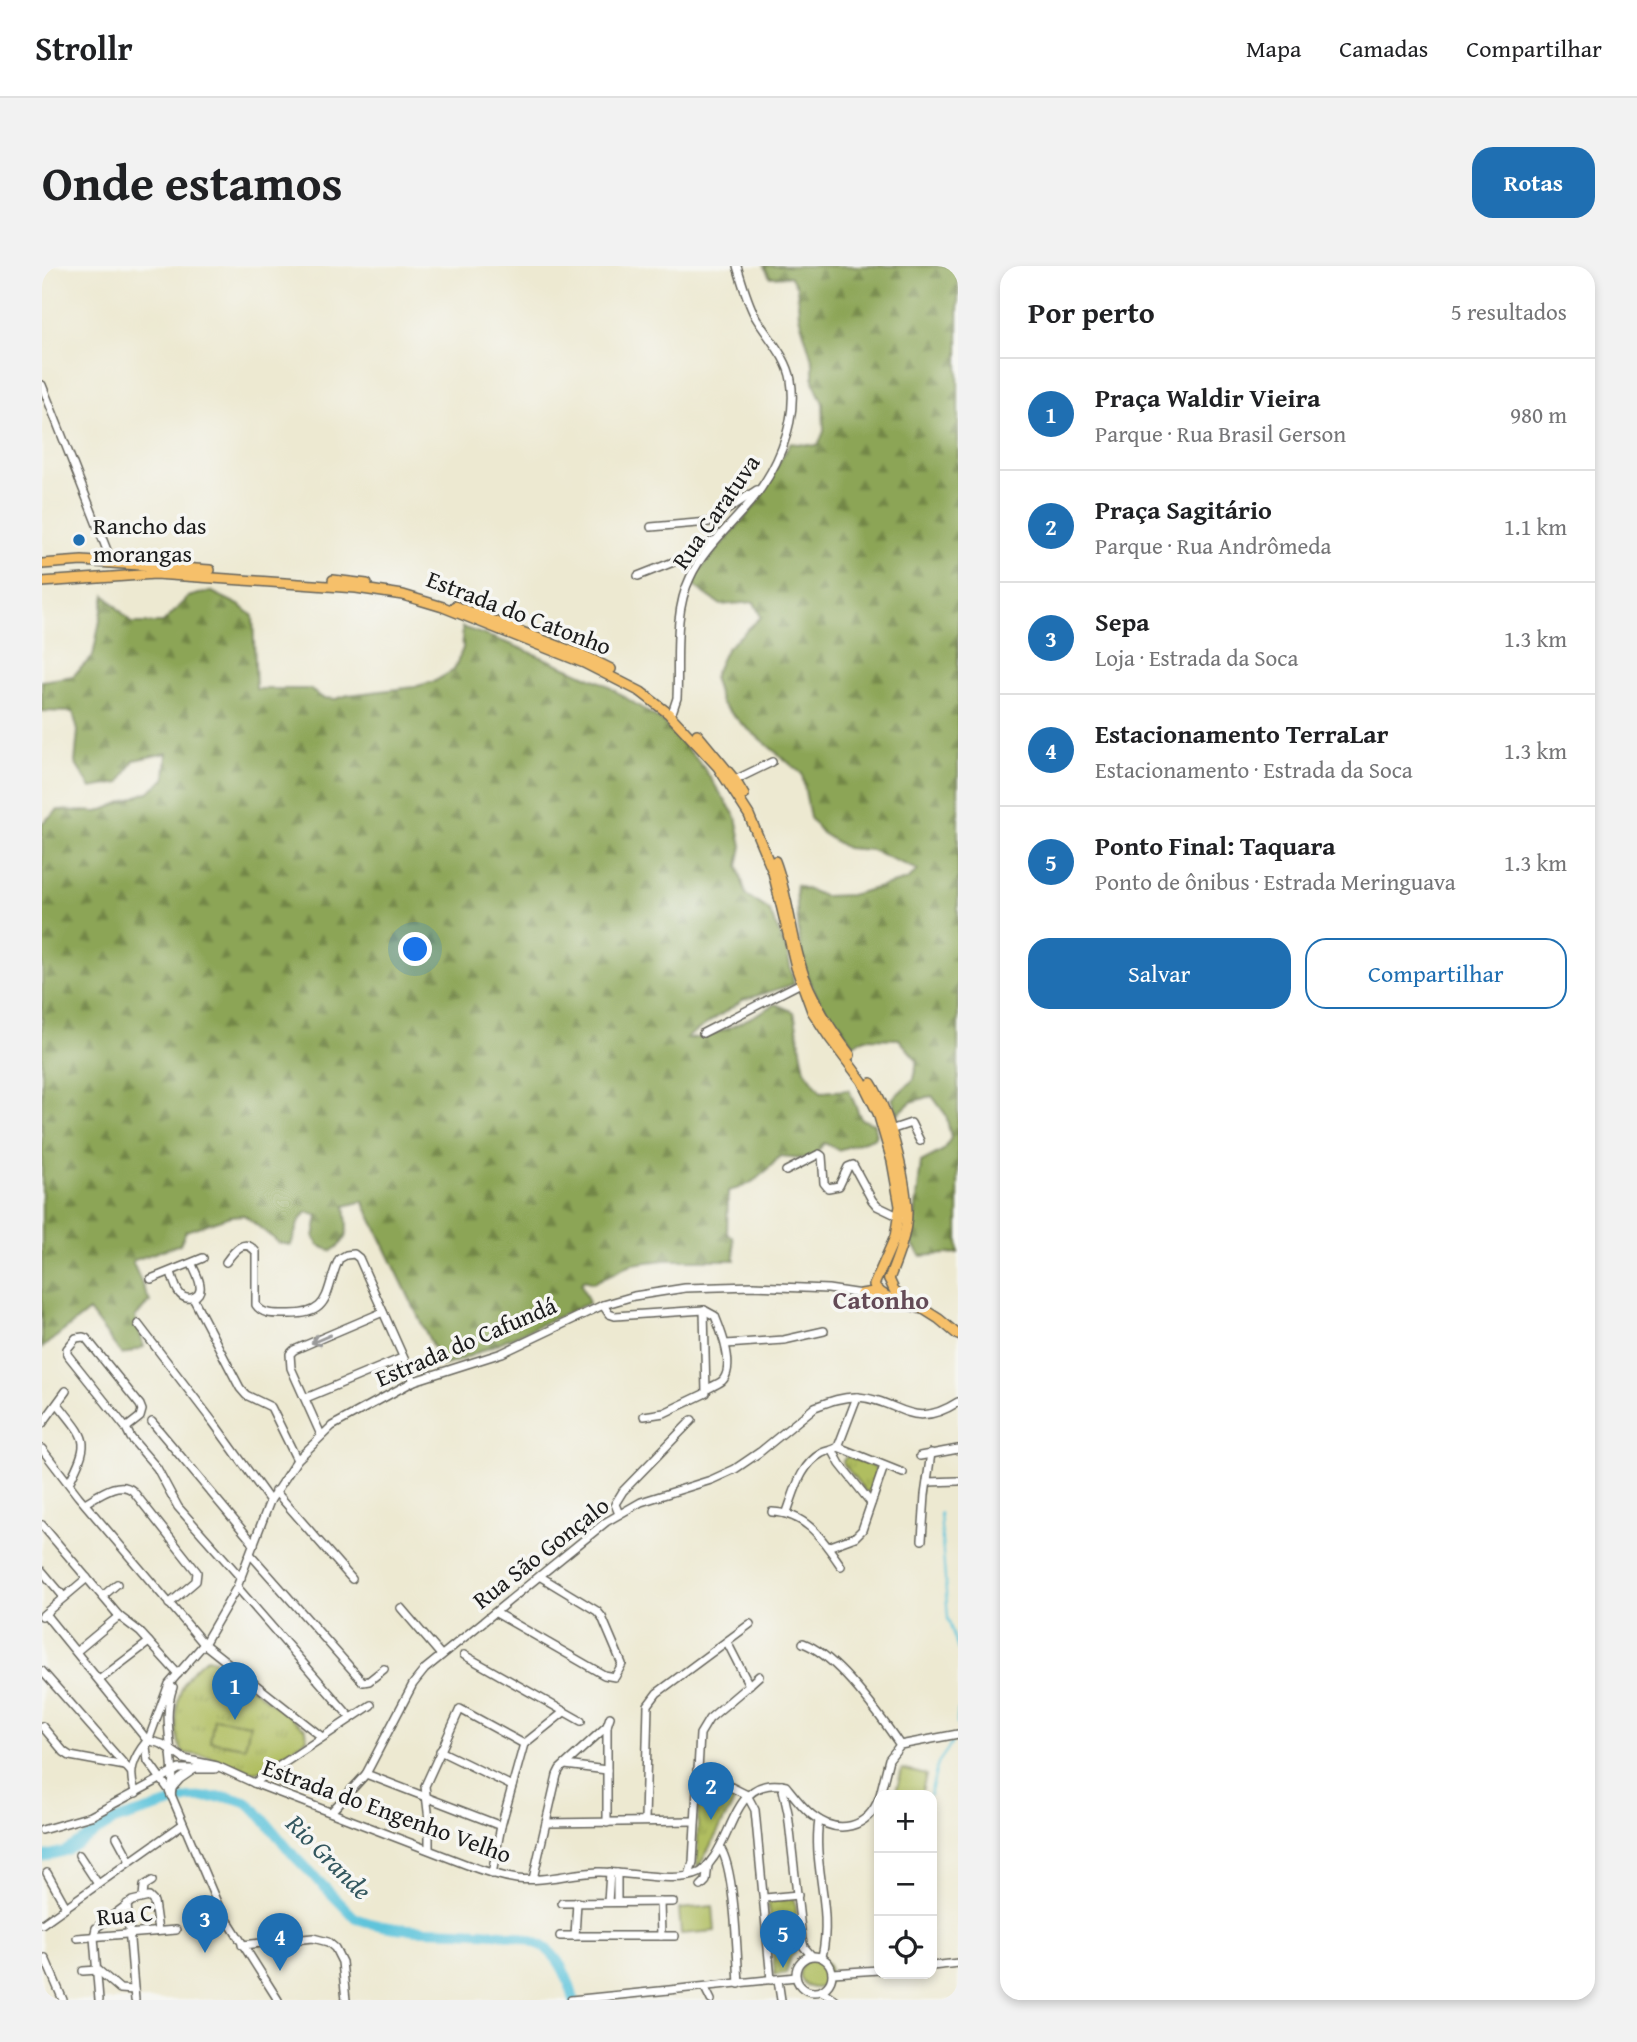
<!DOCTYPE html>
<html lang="pt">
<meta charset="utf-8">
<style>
:root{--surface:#fff;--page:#f2f2f2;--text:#202124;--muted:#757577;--line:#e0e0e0;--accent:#1f6fb2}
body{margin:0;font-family:"Gentium Book Plus",serif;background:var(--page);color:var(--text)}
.controls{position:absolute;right:21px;bottom:21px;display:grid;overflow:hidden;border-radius:14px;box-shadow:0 4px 10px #0003}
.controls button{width:63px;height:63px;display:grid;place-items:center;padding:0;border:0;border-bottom:2px solid var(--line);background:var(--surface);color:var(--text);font:35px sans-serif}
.you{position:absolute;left:374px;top:684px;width:24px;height:24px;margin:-18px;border:5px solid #fff;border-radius:50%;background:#1a73e8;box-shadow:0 0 0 10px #1a73e833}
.badge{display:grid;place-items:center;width:46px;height:46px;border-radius:50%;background:var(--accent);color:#fff;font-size:23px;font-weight:700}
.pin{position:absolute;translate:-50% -58px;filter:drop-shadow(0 2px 4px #0008)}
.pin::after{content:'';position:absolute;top:37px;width:24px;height:21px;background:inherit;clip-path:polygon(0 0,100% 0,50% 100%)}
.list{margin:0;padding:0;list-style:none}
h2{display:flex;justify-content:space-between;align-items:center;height:91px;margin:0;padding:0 28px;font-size:30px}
h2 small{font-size:23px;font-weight:400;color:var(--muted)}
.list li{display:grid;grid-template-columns:46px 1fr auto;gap:21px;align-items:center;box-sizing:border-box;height:112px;padding:0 28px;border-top:2px solid var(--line)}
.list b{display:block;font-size:26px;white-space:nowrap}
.list p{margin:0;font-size:23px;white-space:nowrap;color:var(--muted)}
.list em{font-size:23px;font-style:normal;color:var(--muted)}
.actions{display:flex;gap:14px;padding:21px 28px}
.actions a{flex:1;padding:16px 0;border:2px solid var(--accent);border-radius:21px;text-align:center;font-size:24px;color:var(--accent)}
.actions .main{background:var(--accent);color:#fff}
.icon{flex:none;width:38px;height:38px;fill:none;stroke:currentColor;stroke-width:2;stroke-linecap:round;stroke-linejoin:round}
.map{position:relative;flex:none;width:916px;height:1734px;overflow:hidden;border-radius:21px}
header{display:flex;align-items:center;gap:42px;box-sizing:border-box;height:98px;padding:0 35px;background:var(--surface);border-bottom:2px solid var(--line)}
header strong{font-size:33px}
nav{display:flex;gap:38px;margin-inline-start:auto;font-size:24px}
.intro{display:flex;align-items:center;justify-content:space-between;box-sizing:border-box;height:168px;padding:0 42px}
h1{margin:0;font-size:49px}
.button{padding:18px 32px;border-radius:21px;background:var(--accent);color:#fff;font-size:24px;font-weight:700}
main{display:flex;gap:42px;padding:0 42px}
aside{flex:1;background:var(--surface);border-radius:21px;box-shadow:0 4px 10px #0003}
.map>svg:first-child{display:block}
.forest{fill:url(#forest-firs);stroke:#546039;stroke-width:2}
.park{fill:url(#park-tufts);stroke:#666d3e;stroke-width:2}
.garden{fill:#b0be60;stroke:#666d3e;stroke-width:2}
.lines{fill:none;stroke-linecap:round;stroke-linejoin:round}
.stream{stroke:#5ec4db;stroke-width:2}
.river{stroke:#5ec4db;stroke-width:10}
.minor-casing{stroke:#65645b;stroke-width:10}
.major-casing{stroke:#65645b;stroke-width:12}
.minor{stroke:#fff;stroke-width:7}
.major{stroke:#f6c06b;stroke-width:9}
.oneway{stroke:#999}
.poi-dot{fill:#1f6fb2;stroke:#f6f6f2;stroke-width:2.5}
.labels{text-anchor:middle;stroke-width:7;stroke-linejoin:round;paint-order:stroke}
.street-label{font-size:24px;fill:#1c1c1c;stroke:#f6f6f2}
.poi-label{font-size:24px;fill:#1c1c1c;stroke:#f6f6f2;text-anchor:start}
.neighbourhood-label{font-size:26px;font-weight:bold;fill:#634a56;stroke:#f6f6f2}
.water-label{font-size:26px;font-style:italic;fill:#33575f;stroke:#f6f6f2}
</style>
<header>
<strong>Strollr</strong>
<nav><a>Mapa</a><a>Camadas</a><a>Compartilhar</a></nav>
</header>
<div class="intro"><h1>Onde estamos</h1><a class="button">Rotas</a></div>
<main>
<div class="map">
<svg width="916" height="1734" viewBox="0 0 916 1734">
<defs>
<pattern id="forest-firs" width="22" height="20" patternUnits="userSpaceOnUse" patternTransform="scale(1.75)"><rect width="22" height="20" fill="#8ca556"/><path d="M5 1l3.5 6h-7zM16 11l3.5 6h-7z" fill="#728646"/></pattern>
<pattern id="park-tufts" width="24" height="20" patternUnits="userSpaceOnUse" patternTransform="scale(1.75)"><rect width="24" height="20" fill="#b0be60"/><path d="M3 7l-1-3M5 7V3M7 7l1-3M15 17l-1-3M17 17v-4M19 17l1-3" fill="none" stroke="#97a353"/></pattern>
</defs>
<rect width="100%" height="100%" fill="#f6f6f2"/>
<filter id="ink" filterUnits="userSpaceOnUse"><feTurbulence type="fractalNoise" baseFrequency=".0143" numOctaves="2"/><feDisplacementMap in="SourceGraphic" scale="14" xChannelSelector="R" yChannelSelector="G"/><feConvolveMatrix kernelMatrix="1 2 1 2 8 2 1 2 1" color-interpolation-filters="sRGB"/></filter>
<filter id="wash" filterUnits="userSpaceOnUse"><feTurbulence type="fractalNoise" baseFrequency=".00686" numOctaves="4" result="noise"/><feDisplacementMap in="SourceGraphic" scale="28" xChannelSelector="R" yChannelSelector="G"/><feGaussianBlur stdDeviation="1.57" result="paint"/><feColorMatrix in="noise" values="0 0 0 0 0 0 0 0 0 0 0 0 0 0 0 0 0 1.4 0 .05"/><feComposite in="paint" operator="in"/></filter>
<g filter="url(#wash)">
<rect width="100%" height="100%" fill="#ede9d1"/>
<g class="forest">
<path d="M722,0H916V987L879,990L870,978L879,896L900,885L909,872L904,849L890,830L869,836L856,848L850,833L872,813L875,794L857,773L823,772L812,778C796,759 777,739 768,716C755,686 756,650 754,619L782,630L808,629L865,614L876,604L829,584L804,582L780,567L768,552L760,508L700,458L679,437L671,411L684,383L719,351L712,336L679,339L652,320L657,305L713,240L748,177L776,180L782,165L781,137L771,115V97L757,50L755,21L748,10L728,11Z"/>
<path d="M168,325L199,340L211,350L214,423H267L281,432L294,433L306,429L372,421L393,415L412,404L421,382L420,361L471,379L561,417L621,456L659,498L694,551L700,580L696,600L704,629L727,644L745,685L752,718L701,734L644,772C667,776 713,749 734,738L752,746L763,804L779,826L807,824L819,853L832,858L834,871L797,884L782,877L770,893L738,890C722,908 711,920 686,925L685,968L691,971L693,994H622L590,998L551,1017L542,1014L539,1018L547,1037L419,1094L400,1100L321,935L303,940C305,960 310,974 289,985L276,979L272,971L276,950L265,946L257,955L249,979L237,977L202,949L188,950L144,965L138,978L90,995L108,1036L93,1051L102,1081L80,1089L47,1045L0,1082V557L16,544L56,546L106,526L123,513L125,487L92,494L78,517L49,522L33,497L36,465L31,446L0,445V415L31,410L51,390L63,329L90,357H121L146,331Z"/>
</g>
<g class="park">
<polygon points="805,1190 833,1201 835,1209 830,1225 824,1226 800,1196"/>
<path d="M165,1392L172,1394L264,1463L265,1473L217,1505L211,1506L168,1491L142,1487C136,1480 136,1474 135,1466C132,1436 138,1410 165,1392Z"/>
<polygon points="660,1511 695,1530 658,1599 655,1600 657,1512"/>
<polygon points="752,1632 757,1681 749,1690 744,1707 733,1709 726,1638 727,1635"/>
<circle cx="773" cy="1707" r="15"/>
</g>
<g class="garden">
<polygon points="172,1452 208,1458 203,1481 168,1475"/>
<polygon points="860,1503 884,1509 879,1529 853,1529"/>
<polygon points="671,1640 673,1665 639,1668 637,1643"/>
<polygon points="747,1651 749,1681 731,1683 729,1652"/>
</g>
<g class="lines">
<g class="stream">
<polyline points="898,1247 906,1353 916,1384"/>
<polyline points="915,1458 916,1444"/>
<polyline points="888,1529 896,1497 910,1477"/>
</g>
<path class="river" d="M0,1591L23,1585L72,1555L123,1539L147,1532L187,1531L204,1536L214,1544L253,1591L312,1651C363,1677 470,1651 508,1686C520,1697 528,1718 532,1734"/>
</g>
</g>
<g filter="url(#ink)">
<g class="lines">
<g class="minor-casing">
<g id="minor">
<polyline points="0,119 70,297"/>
<polyline points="609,261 667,256 715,224"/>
<polyline points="596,310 644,291 671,275"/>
<path d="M631,444L635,432C637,394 631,347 648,312C660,285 685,263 704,241C733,209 756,159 749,114C745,90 725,71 713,50C705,35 700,16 695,0"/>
<polyline points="693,514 730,496"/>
<polyline points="661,767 759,717"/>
<polyline points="848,864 869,857 878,875"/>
<polyline points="744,905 777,888 780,890 782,917 786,922 797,920 806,901 811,899 830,934 835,940 858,951"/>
<path d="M184,996C192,985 202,971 214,986V1039C221,1049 232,1048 243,1048C291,1050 282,1026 297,993L304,989L312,988L317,992L372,1115"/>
<path d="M129,1006C131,1012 133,1022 138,1028C144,1036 160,1032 158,1020C158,1013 152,1004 150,998"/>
<polyline points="109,1013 161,992"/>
<polyline points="151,1032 198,1122 204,1129 229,1141 255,1194"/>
<polyline points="561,1039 567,1048 573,1050 662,1044 664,1127 622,1147 602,1150"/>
<path d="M662,1044L673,1050C679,1065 694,1101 680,1115C676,1118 669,1121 665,1123"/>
<polyline points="96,1058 171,1156 228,1235"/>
<polyline points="684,1078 742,1074 782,1065"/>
<polyline points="264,1132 360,1092"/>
<path d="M16,1138C45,1175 49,1173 27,1217"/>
<polyline points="110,1156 212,1278"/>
<polyline points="0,1158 24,1125"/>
<polyline points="84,1162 98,1151 100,1144 98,1139 44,1072 41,1071 34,1072 25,1083 25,1088 84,1162 89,1172 115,1202 136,1241 199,1312"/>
<polyline points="279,1169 249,1102 248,1088 252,1084 341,1046"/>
<polyline points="796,1181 861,1207"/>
<polyline points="0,1183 36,1230 162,1378 280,1471"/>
<polyline points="791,1185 798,1198 829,1237"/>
<polyline points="878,1190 916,1183"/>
<polyline points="886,1216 916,1215"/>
<polyline points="233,1225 310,1313"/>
<path d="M43,1237C57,1229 77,1213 91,1225L155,1306L154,1315L127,1338"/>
<path d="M730,1246C765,1247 781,1274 799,1300"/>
<path d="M745,1246C753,1225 758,1199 780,1187C786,1184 790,1185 796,1181L815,1131"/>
<polyline points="577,1248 573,1238 581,1225 650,1154"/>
<polyline points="0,1259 77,1350 98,1366 136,1408"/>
<polyline points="880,1274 883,1229 889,1187"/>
<polyline points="786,1281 813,1271 820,1264 842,1200"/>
<polyline points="209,1289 321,1416 327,1415 342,1403"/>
<polyline points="0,1305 22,1331"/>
<polyline points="195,1321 309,1452"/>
<polyline points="62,1329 75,1318"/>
<polyline points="359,1342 399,1389"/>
<polyline points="454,1347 562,1409 573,1411 580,1398 560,1351 555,1345 499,1311"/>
<polyline points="3,1348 105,1474"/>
<polyline points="0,1350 45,1312"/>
<path d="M761,1377C796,1390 837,1448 858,1479"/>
<polyline points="35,1385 77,1350"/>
<polyline points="422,1389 539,1455"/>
<polyline points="0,1405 89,1506"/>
<polyline points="57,1414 107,1376"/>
<polyline points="707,1419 717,1410"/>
<polyline points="0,1460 22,1486 28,1490 83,1500"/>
<path d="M105,1474L120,1478L142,1493L175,1500L212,1517L423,1598C441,1605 457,1610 475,1613C503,1616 528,1607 556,1606C582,1605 635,1618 657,1607C664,1604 667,1597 672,1591C693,1561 696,1510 744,1520C752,1530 760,1541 770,1549C796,1570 826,1562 837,1532"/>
<polyline points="398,1485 470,1520"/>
<polyline points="523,1499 565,1504"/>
<polyline points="655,1504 705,1529 713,1544 729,1714"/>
<polyline points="324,1508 459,1560"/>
<polyline points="212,1517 329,1439"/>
<polyline points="740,1519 746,1547 760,1673 762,1681 769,1689"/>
<polyline points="131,1521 138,1513 154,1502"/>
<path d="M94,1527C85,1507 91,1492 105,1475"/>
<polyline points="838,1529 847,1493 858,1479 916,1468"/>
<path d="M129,1530C136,1493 118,1457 131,1421"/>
<path d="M289,1546L324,1508L371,1418L383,1403L564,1256L599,1236L669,1214L693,1203L718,1186L773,1141C786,1136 801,1130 816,1131C858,1134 869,1166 916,1136"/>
<polyline points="603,1554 606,1439 615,1427 708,1358"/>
<path d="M777,1554C770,1600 791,1641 780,1691"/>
<polyline points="504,1557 652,1555"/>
<polyline points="565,1557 565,1460 568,1451"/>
<polyline points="0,1564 49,1550 137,1503 173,1503"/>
<polyline points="75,1571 88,1595"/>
<path d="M678,1582C693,1601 695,1690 697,1718"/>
<polyline points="387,1583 387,1554 383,1520 418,1443 482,1478"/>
<polyline points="37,1589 56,1618"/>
<polyline points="5,1607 24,1641"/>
<polyline points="450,1608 459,1560 482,1478 522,1446"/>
<polyline points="647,1610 651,1596 658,1468 667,1453 707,1419 685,1376"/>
<polyline points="491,1613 515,1509 518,1503 565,1460"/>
<polyline points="659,1620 664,1615 666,1599"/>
<polyline points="101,1631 102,1620 110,1615"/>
<polyline points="723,1632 756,1629"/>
<polyline points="566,1636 568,1606"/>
<polyline points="575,1636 575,1607"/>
<polyline points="618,1636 619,1670"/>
<polyline points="520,1637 631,1636"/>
<polyline points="85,1638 93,1734"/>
<polyline points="0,1658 141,1558"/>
<polyline points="518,1670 633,1670"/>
<polyline points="533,1670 535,1636"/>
<polyline points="35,1672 134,1664"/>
<polyline points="200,1679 271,1672 286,1676 293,1682 300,1696 304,1734"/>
<circle cx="772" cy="1708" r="18"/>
<polyline points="3,1692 21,1734"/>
<polyline points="890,1700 916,1697"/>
<polyline points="41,1705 56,1704 78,1723 92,1724"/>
<polyline points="791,1707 837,1704"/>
<polyline points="736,1714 739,1734"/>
<polyline points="663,1722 669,1734"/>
<polyline points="780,1725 793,1734"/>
<polyline points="57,1734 52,1671 54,1662 90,1635 107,1631 112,1636 116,1665"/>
<polyline points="236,1734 176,1639 127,1524 106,1495 104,1481 127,1418 162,1378 195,1321 228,1235 255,1194 290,1160 372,1115 460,1087 561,1039 592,1030 643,1022 711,1020 786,1023 846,1032"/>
<polyline points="529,1734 754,1711"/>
</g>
</g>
<g class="major-casing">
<g id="major">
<polyline points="0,298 40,295 168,304"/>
<polyline points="291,314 325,318"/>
<path d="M0,316L113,308L314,322L361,329L401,341L542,397L599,426L626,447L676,501L707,549L731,606L754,701L770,745L787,771L820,815L836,847L850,895L858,940L853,971L832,1019C840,1033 865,1038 880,1043"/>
<polyline points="413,340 547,392 569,403"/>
<polyline points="655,468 693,514 702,529"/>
<path d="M733,595C747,632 749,673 762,710C773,739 789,764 808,789"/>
<path d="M829,817C847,845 864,912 865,946C865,968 855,993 847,1013"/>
<polyline points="847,1013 852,1024 865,1035"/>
<polyline points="819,1028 837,1025"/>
<polyline points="878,1041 897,1053 916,1069"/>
</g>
</g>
<use href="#minor" class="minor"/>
<use href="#major" class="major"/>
</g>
<defs><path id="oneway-shaft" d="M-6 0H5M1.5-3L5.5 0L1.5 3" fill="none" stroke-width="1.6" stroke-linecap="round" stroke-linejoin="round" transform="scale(1.75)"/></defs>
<use class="oneway" href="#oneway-shaft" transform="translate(279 1073) rotate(157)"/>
</g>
<circle class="poi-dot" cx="37" cy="274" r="7"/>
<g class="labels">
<g class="street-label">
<text transform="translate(674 246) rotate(-55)" y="8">Rua Caratuva</text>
<text transform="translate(477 347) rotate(21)" y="8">Estrada do Catonho</text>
<text transform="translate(424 1076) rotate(-23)" y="8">Estrada do Cafundá</text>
<text transform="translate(499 1287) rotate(-38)" y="8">Rua São Gonçalo</text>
<text transform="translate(345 1545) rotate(20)" y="8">Estrada do Engenho Velho</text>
<text transform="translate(83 1649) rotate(-5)" y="8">Rua C</text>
</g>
<g class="poi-label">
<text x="51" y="268">Rancho das<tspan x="51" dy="28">morangas</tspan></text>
</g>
<g class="neighbourhood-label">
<text x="839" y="1043">Catonho</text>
</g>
<g class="water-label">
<text transform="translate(287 1591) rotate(45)" y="9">Rio Grande</text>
</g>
</g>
</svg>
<div class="controls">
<button>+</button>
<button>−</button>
<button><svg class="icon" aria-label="locate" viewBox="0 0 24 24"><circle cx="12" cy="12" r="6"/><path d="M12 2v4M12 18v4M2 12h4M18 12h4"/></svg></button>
</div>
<div class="you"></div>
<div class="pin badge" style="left:193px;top:1454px">1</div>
<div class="pin badge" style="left:669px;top:1554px">2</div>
<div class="pin badge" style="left:163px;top:1687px">3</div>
<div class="pin badge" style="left:238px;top:1705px">4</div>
<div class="pin badge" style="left:741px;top:1702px">5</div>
</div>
<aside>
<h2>Por perto<small>5 resultados</small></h2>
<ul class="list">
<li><span class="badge">1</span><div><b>Praça Waldir Vieira</b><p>Parque · Rua Brasil Gerson</p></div><em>980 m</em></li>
<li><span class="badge">2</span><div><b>Praça Sagitário</b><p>Parque · Rua Andrômeda</p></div><em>1.1 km</em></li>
<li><span class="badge">3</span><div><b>Sepa</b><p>Loja · Estrada da Soca</p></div><em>1.3 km</em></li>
<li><span class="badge">4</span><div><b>Estacionamento TerraLar</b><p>Estacionamento · Estrada da Soca</p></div><em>1.3 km</em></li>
<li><span class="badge">5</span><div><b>Ponto Final: Taquara</b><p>Ponto de ônibus · Estrada Meringuava</p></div><em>1.3 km</em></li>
</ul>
<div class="actions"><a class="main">Salvar</a><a>Compartilhar</a></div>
</aside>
</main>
